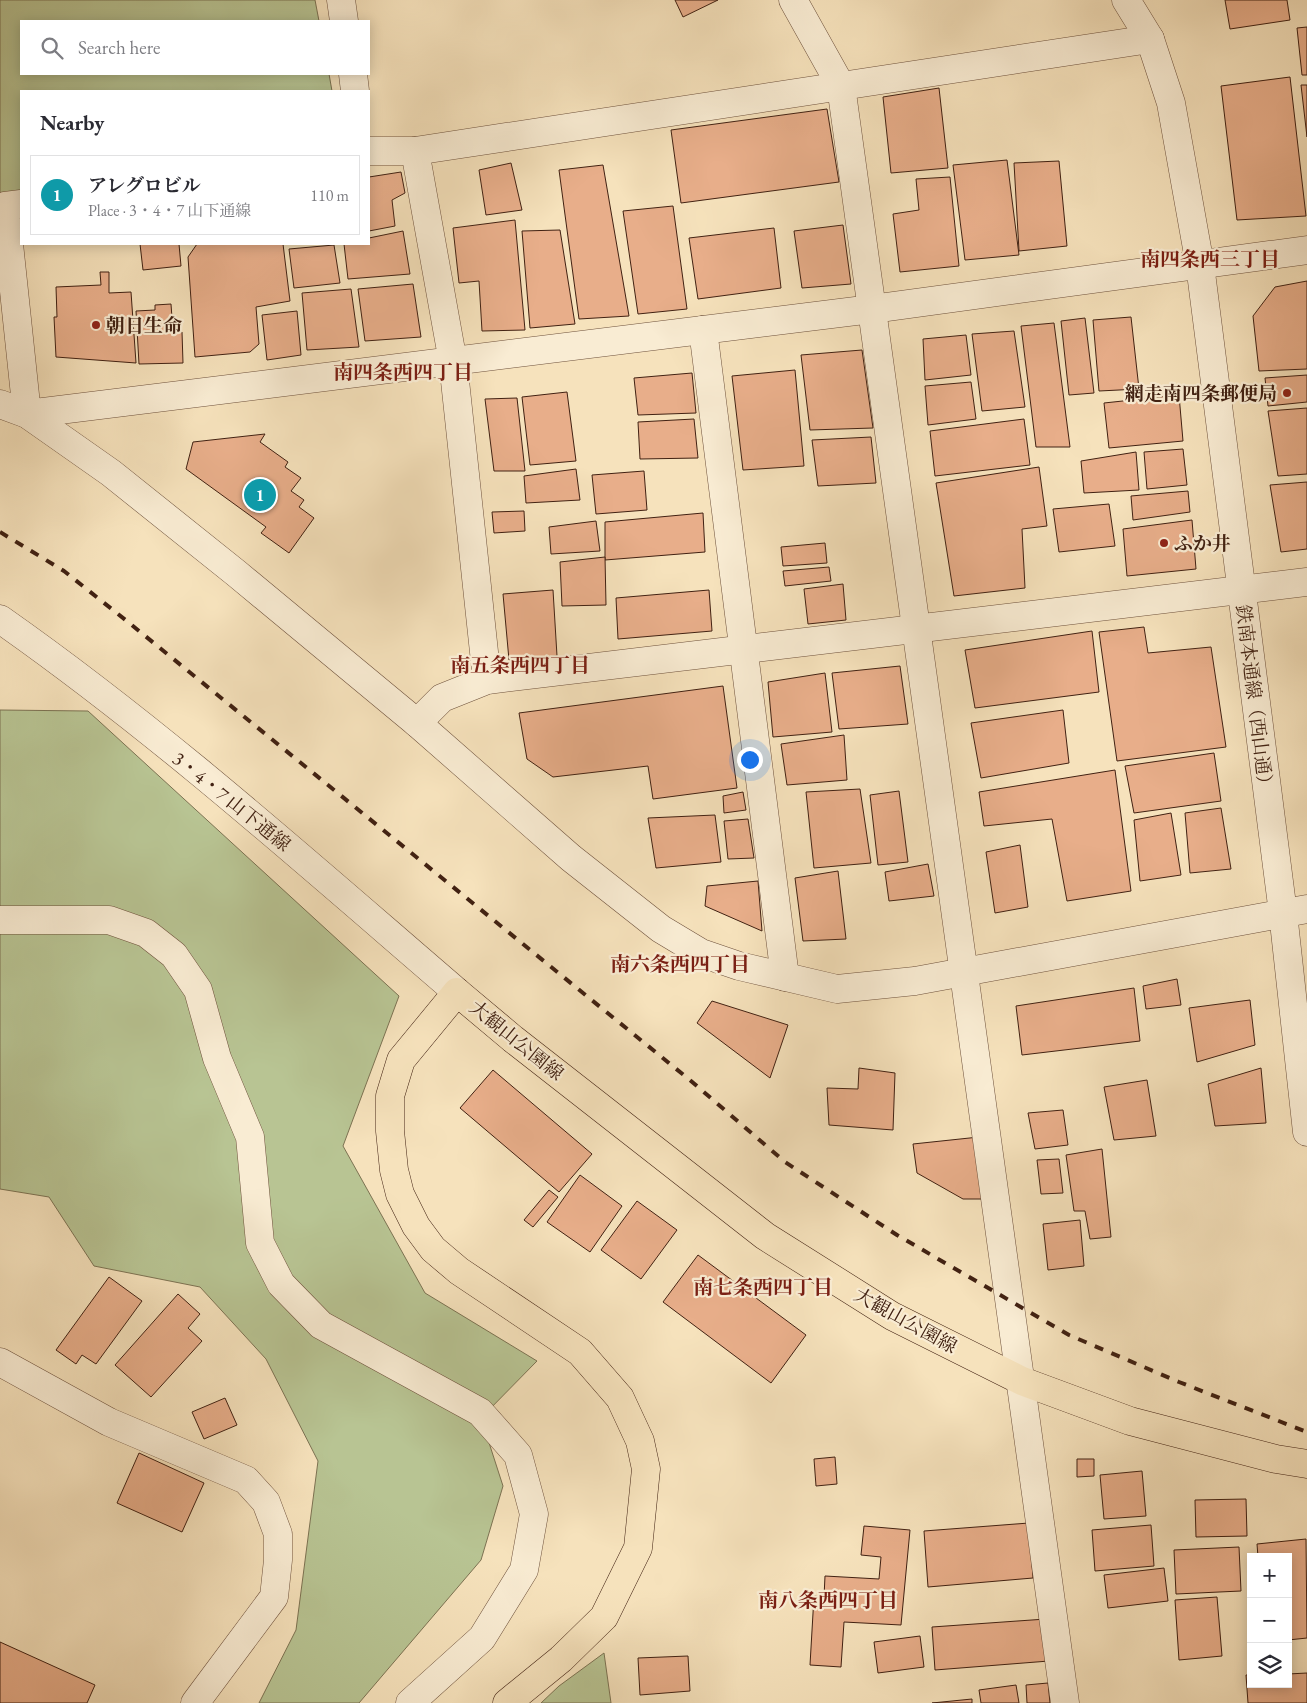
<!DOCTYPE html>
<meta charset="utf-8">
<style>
:root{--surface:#fff;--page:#f7f7f7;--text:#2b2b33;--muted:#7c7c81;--line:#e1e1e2;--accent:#8f2418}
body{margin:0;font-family:"EB Garamond","Noto Serif JP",serif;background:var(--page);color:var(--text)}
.controls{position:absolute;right:15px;bottom:15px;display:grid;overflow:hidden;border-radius:0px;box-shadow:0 2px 12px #0003}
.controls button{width:45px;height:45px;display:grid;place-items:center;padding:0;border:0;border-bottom:1px solid var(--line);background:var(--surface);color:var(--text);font:25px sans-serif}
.you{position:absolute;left:749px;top:759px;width:18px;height:18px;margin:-12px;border:4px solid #fff;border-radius:50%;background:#1a73e8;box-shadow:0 0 0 8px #1a73e833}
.badge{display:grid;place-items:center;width:32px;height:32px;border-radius:50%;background:var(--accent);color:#fff;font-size:16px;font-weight:700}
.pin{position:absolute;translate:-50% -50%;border:2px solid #fff;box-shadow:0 1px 5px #0006}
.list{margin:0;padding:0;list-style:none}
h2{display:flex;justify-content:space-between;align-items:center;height:65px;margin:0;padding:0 20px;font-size:21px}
h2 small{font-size:16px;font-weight:400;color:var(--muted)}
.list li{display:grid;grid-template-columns:32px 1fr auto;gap:15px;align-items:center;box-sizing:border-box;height:80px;margin:0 10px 10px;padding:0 10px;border:1px solid var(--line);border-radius:0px}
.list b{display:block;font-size:19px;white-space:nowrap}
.list p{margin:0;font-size:16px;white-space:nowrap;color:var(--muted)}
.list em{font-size:16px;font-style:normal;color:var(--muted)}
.icon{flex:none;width:28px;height:28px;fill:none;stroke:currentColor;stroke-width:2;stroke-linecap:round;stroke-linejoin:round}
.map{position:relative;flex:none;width:1307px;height:1703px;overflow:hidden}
.search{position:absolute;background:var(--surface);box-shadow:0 2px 12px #0003;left:20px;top:20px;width:350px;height:55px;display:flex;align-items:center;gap:12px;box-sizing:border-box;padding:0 18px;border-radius:0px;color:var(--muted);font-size:19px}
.panel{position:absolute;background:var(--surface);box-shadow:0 2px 12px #0003;left:20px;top:90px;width:350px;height:155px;border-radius:0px}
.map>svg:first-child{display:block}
.green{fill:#b8c493;stroke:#7c7252}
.building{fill:#e8ae8a;stroke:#412112}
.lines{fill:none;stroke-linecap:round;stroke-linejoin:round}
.minor-casing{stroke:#6e513c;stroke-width:29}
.major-casing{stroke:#412112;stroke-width:29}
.minor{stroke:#f9ecd3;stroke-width:28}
.major{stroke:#f6e2bc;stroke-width:28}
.rail{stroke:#412112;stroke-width:4;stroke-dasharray:9 9;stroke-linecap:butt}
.poi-dot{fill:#8f2418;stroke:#f9ecd3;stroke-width:2}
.labels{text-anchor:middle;stroke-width:4.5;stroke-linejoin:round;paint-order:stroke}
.poi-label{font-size:19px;font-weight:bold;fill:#412112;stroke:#f9ecd3;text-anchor:start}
.street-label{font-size:19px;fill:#412112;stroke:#f9ecd3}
.neighbourhood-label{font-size:20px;font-weight:bold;fill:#7a1f14;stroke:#f9ecd3}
</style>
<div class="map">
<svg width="1307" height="1703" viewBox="0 0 1307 1703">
<rect width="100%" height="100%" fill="#f6e2bc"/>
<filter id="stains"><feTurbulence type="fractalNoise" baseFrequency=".004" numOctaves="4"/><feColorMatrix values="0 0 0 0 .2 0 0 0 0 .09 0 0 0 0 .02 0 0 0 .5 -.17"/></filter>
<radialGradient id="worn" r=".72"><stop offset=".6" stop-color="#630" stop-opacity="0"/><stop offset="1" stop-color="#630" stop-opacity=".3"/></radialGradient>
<g class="green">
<polygon points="0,0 315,0 319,21 21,21 21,74 329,74 332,91 21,91 21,193 0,196"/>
<polygon points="0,710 88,711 399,996 343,1146 425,1293 537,1361 481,1418 503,1486 481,1560 359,1703 259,1703 296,1630 318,1461 266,1359 200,1287 94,1266 49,1197 0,1189"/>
<polygon points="604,1653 611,1703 541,1703 559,1686"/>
</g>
<g class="building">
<polygon points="675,0 718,0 683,17"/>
<polygon points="1225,0 1287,0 1290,20 1230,29"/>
<polygon points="1307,27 1307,75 1302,75 1297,28"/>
<polygon points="1290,77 1306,216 1237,220 1221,86"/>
<polygon points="1301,85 1307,85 1307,137"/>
<polygon points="939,88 948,168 891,173 883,97"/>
<polygon points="827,109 839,182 681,203 671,130"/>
<polygon points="1007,160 1019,255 965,260 953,165"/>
<polygon points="1059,161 1067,246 1019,251 1014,163"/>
<polygon points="511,163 522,210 486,215 479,170"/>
<polygon points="603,165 629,316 579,319 559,170"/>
<polygon points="401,172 405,193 392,200 395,226 369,231 369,177"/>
<polygon points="950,177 959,266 900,272 893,214 919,210 916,179"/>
<polygon points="673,206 687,309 638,314 623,211"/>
<polygon points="515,220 525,330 482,331 479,281 459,283 453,228"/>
<polygon points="843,225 851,284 802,288 794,231"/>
<polygon points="774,228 781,288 698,299 689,238"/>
<polygon points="560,230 575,324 530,328 522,231"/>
<polygon points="403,231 410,274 348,279 344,244 369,244 369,238"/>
<polygon points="140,244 179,244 181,266 143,270"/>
<polygon points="197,244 283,244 290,301 256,307 259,344 250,352 195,357 188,257"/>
<polygon points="334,245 340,283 294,288 289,249"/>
<polygon points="100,272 109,272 109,293 131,292 136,363 56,357 54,317 57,317 56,287 101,285"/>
<polygon points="1307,281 1307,369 1259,371 1253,316 1275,287"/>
<polygon points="413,284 421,337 365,341 358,289"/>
<polygon points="351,289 359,347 307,350 302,293"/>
<polygon points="171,304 173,332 182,332 183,363 139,364 136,311 155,310 155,305"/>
<polygon points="297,311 301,355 267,360 262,315"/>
<polygon points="1131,317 1139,389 1099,391 1093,320"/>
<polygon points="1085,318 1094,393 1069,395 1061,321"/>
<polygon points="1054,323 1070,447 1036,447 1021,326"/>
<polygon points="1014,331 1025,407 982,411 972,334"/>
<polygon points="966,335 971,375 925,380 923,339"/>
<polygon points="862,350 873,428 810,430 801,355"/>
<polygon points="795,370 804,466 743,470 732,376"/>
<polygon points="692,373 696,413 638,415 634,378"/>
<polygon points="1307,375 1307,402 1268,406 1265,378"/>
<polygon points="971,382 976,419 928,425 925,386"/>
<polygon points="567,392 576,461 530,465 522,397"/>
<polygon points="1179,395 1183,441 1109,448 1104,403"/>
<polygon points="517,398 525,471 494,471 485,399"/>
<polygon points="1307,408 1307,474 1278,476 1268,411"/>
<polygon points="694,419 698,458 640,459 638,422"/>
<polygon points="1024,419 1030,465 935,476 930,431"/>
<polygon points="265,434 260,442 288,462 285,467 301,478 291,491 304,500 299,507 314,518 289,553 261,533 266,527 186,469 193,442"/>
<polygon points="871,437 876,483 818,486 812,440"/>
<polygon points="1183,449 1187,485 1147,489 1144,452"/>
<polygon points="1136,452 1139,490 1084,493 1081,461"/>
<polygon points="1039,467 1047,526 1022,529 1025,588 954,596 936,483"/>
<polygon points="576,469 580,500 526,503 524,476"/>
<polygon points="644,471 647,510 596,514 592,475"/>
<polygon points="1307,482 1307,549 1281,552 1270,485"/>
<polygon points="1188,491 1190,512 1133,520 1131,496"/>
<polygon points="1109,504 1115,546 1059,552 1053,509"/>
<polygon points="524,511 525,531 494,533 492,512"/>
<polygon points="703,513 705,552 605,560 605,522"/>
<polygon points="1192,520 1196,569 1127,576 1123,529"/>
<polygon points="596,521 600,551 551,554 549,527"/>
<polygon points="825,543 827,563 783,566 781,547"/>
<polygon points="605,557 606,605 562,606 560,562"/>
<polygon points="829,567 831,581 785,586 783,571"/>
<polygon points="843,584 846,620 808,624 804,589"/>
<polygon points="553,590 557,656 509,660 503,594"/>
<polygon points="709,590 712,631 618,639 616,598"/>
<polygon points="1144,627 1148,653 1211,647 1226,747 1117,761 1099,632"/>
<polygon points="1092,631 1099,692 975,708 965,650"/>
<polygon points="900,666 908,724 839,729 832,673"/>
<polygon points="825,673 832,732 773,737 768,682"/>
<polygon points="723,686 737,788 653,799 648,766 553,777 527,759 519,713"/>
<polygon points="1063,710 1069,763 981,778 971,723"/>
<polygon points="844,735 847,780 787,785 781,744"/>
<polygon points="1214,753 1221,801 1134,813 1125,766"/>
<polygon points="1115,770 1131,891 1067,901 1052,819 984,826 979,792"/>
<polygon points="860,789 871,863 814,868 806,792"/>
<polygon points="899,791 908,862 878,865 870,795"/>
<polygon points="743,792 746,810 724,813 723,796"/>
<polygon points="1221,808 1231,869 1190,873 1185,813"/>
<polygon points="1171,813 1181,875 1140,881 1134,820"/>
<polygon points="715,815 721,862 656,868 648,818"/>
<polygon points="748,819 754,858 728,859 724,821"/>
<polygon points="1020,845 1028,907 995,913 986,852"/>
<polygon points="928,864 934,896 889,901 885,872"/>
<polygon points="838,871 846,939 803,941 795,878"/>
<polygon points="758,881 762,931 705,906 707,886"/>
<polygon points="1177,979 1181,1005 1146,1009 1143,986"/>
<polygon points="1134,988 1140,1041 1022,1055 1016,1006"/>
<polygon points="1250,1000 1255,1045 1197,1062 1189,1008"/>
<polygon points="712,1001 788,1025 770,1078 697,1023"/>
<polygon points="859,1068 895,1073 893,1130 829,1125 827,1088 858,1089"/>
<polygon points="1261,1068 1266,1123 1215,1126 1208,1084"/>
<polygon points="493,1070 592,1154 559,1192 460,1108"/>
<polygon points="1147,1080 1156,1136 1114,1140 1104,1087"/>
<polygon points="1063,1110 1068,1145 1035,1149 1028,1113"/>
<polygon points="979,1137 986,1199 963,1199 917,1173 913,1144"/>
<polygon points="1102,1149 1111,1237 1090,1239 1085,1211 1074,1211 1066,1155"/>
<polygon points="1059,1159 1063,1193 1041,1194 1037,1160"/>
<polygon points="580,1175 622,1206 590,1252 547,1222"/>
<polygon points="549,1190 558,1197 533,1227 524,1220"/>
<polygon points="637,1201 677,1230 641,1279 601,1250"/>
<polygon points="1080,1220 1084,1266 1048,1270 1043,1224"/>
<polygon points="698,1255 806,1335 771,1383 663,1302"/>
<polygon points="109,1277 142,1301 96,1364 82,1355 76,1364 56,1350"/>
<polygon points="178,1294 200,1314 188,1328 202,1341 151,1397 115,1365"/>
<polygon points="225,1398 237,1425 204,1439 192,1412"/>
<polygon points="139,1453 204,1483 182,1532 117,1503"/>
<polygon points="835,1457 837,1484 816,1486 814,1459"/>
<polygon points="1077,1459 1094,1459 1094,1476 1077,1477"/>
<polygon points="1142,1471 1146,1516 1104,1519 1100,1475"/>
<polygon points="1246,1499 1247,1536 1196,1537 1195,1500"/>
<polygon points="1029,1523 1033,1578 928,1587 924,1531"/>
<polygon points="1151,1525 1154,1566 1095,1571 1092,1530"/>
<polygon points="864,1526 910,1530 901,1625 844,1622 841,1667 810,1665 814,1596 824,1597 825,1576 879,1579 881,1557 861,1555"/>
<polygon points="1306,1539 1307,1638 1288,1640 1288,1557 1258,1557 1257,1544"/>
<polygon points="1239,1547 1241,1591 1176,1594 1174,1550"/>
<polygon points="1164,1568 1168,1601 1108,1608 1104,1575"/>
<polygon points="1217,1597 1222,1656 1179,1660 1175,1600"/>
<polygon points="1046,1619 1049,1661 935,1670 932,1627"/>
<polygon points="920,1636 924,1667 878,1673 874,1642"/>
<polygon points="0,1642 95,1685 87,1703 0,1703"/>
<polygon points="688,1656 690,1691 640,1695 638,1658"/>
<polygon points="1307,1673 1307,1703 1248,1703 1246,1675 1251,1675 1251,1684 1288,1684 1288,1674"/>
<polygon points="1048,1683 1050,1703 1027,1703 1026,1685"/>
<polygon points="1016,1685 1019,1703 981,1703 979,1690"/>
<polygon points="972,1699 972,1703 932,1703"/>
</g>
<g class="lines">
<g class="minor-casing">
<g id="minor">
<polyline points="341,0 344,21"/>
<polyline points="793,0 841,86 1065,1703"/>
<polyline points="1126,0 1150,39 1171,103 1200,265 1283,913 1307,1132"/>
<polyline points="353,74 355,91"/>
<polyline points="369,151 415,151 1150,39"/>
<polyline points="415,151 453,362 487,680"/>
<polyline points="21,204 5,206 27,414 872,309 1307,250"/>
<polyline points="703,330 785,977"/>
<polyline points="0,404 27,414 111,473 236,573 417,723 571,858 661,929 701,953 739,966 837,989 915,981 1307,909"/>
<path d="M0,619C161,732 308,864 457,992"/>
<polyline points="417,723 442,698 487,680 1307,582"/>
<polyline points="0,920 109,920 146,933 174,955 198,990 217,1058 250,1137 260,1243 281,1284 321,1325 480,1412 518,1455 534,1514 524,1570 482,1638 410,1703"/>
<polyline points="0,1362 109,1422 246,1480 266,1502 278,1534 278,1560 274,1597 195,1703"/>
</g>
</g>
<g class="major-casing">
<polyline id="major" points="507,1703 561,1659 604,1617 638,1548 646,1469 640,1441 620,1398 580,1352 459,1271 433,1249 416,1226 400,1194 394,1170 390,1131 390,1096 401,1060 457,992 513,1039 765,1236 892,1316 1022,1381 1130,1421 1276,1459 1307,1464"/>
</g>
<use href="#minor" class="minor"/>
<use href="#major" class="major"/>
<polyline class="rail" points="0,532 64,571 128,622 691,1081 785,1162 897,1235 1069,1335 1179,1382 1307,1432"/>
</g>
<g class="poi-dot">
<circle cx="96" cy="325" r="5"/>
<circle cx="1287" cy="393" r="5"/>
<circle cx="1164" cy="543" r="5"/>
</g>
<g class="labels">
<g class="poi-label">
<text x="106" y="332">朝日生命</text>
<text x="1277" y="400" text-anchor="end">網走南四条郵便局</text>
<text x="1174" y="550">ふか井</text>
</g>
<g class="street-label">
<text transform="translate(1255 699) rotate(83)" y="7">鉄南本通線（西山通）</text>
<text transform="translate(232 801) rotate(39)" y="7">3・4・7 山下通線</text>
<text transform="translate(517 1040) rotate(39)" y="7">大観山公園線</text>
<text transform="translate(906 1320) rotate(29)" y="7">大観山公園線</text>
</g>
<g class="neighbourhood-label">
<text x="1210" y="266">南四条西三丁目</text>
<text x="403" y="379">南四条西四丁目</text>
<text x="520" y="672">南五条西四丁目</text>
<text x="680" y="971">南六条西四丁目</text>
<text x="763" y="1294">南七条西四丁目</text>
<text x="828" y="1607">南八条西四丁目</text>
</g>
</g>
<rect width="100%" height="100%" filter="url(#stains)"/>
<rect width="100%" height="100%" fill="url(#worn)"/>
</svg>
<div class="controls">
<button>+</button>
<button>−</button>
<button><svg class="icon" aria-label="layers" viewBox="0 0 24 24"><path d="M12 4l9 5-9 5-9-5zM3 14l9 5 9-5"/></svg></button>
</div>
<div class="you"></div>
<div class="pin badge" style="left:260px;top:495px;background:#0f9aa8">1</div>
<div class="search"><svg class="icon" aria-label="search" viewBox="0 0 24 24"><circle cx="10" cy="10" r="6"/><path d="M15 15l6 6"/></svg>Search here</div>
<section class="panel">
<h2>Nearby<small></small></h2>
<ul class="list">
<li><span class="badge" style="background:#0f9aa8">1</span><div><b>アレグロビル</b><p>Place · 3・4・7 山下通線</p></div><em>110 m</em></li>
</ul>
</section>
</div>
